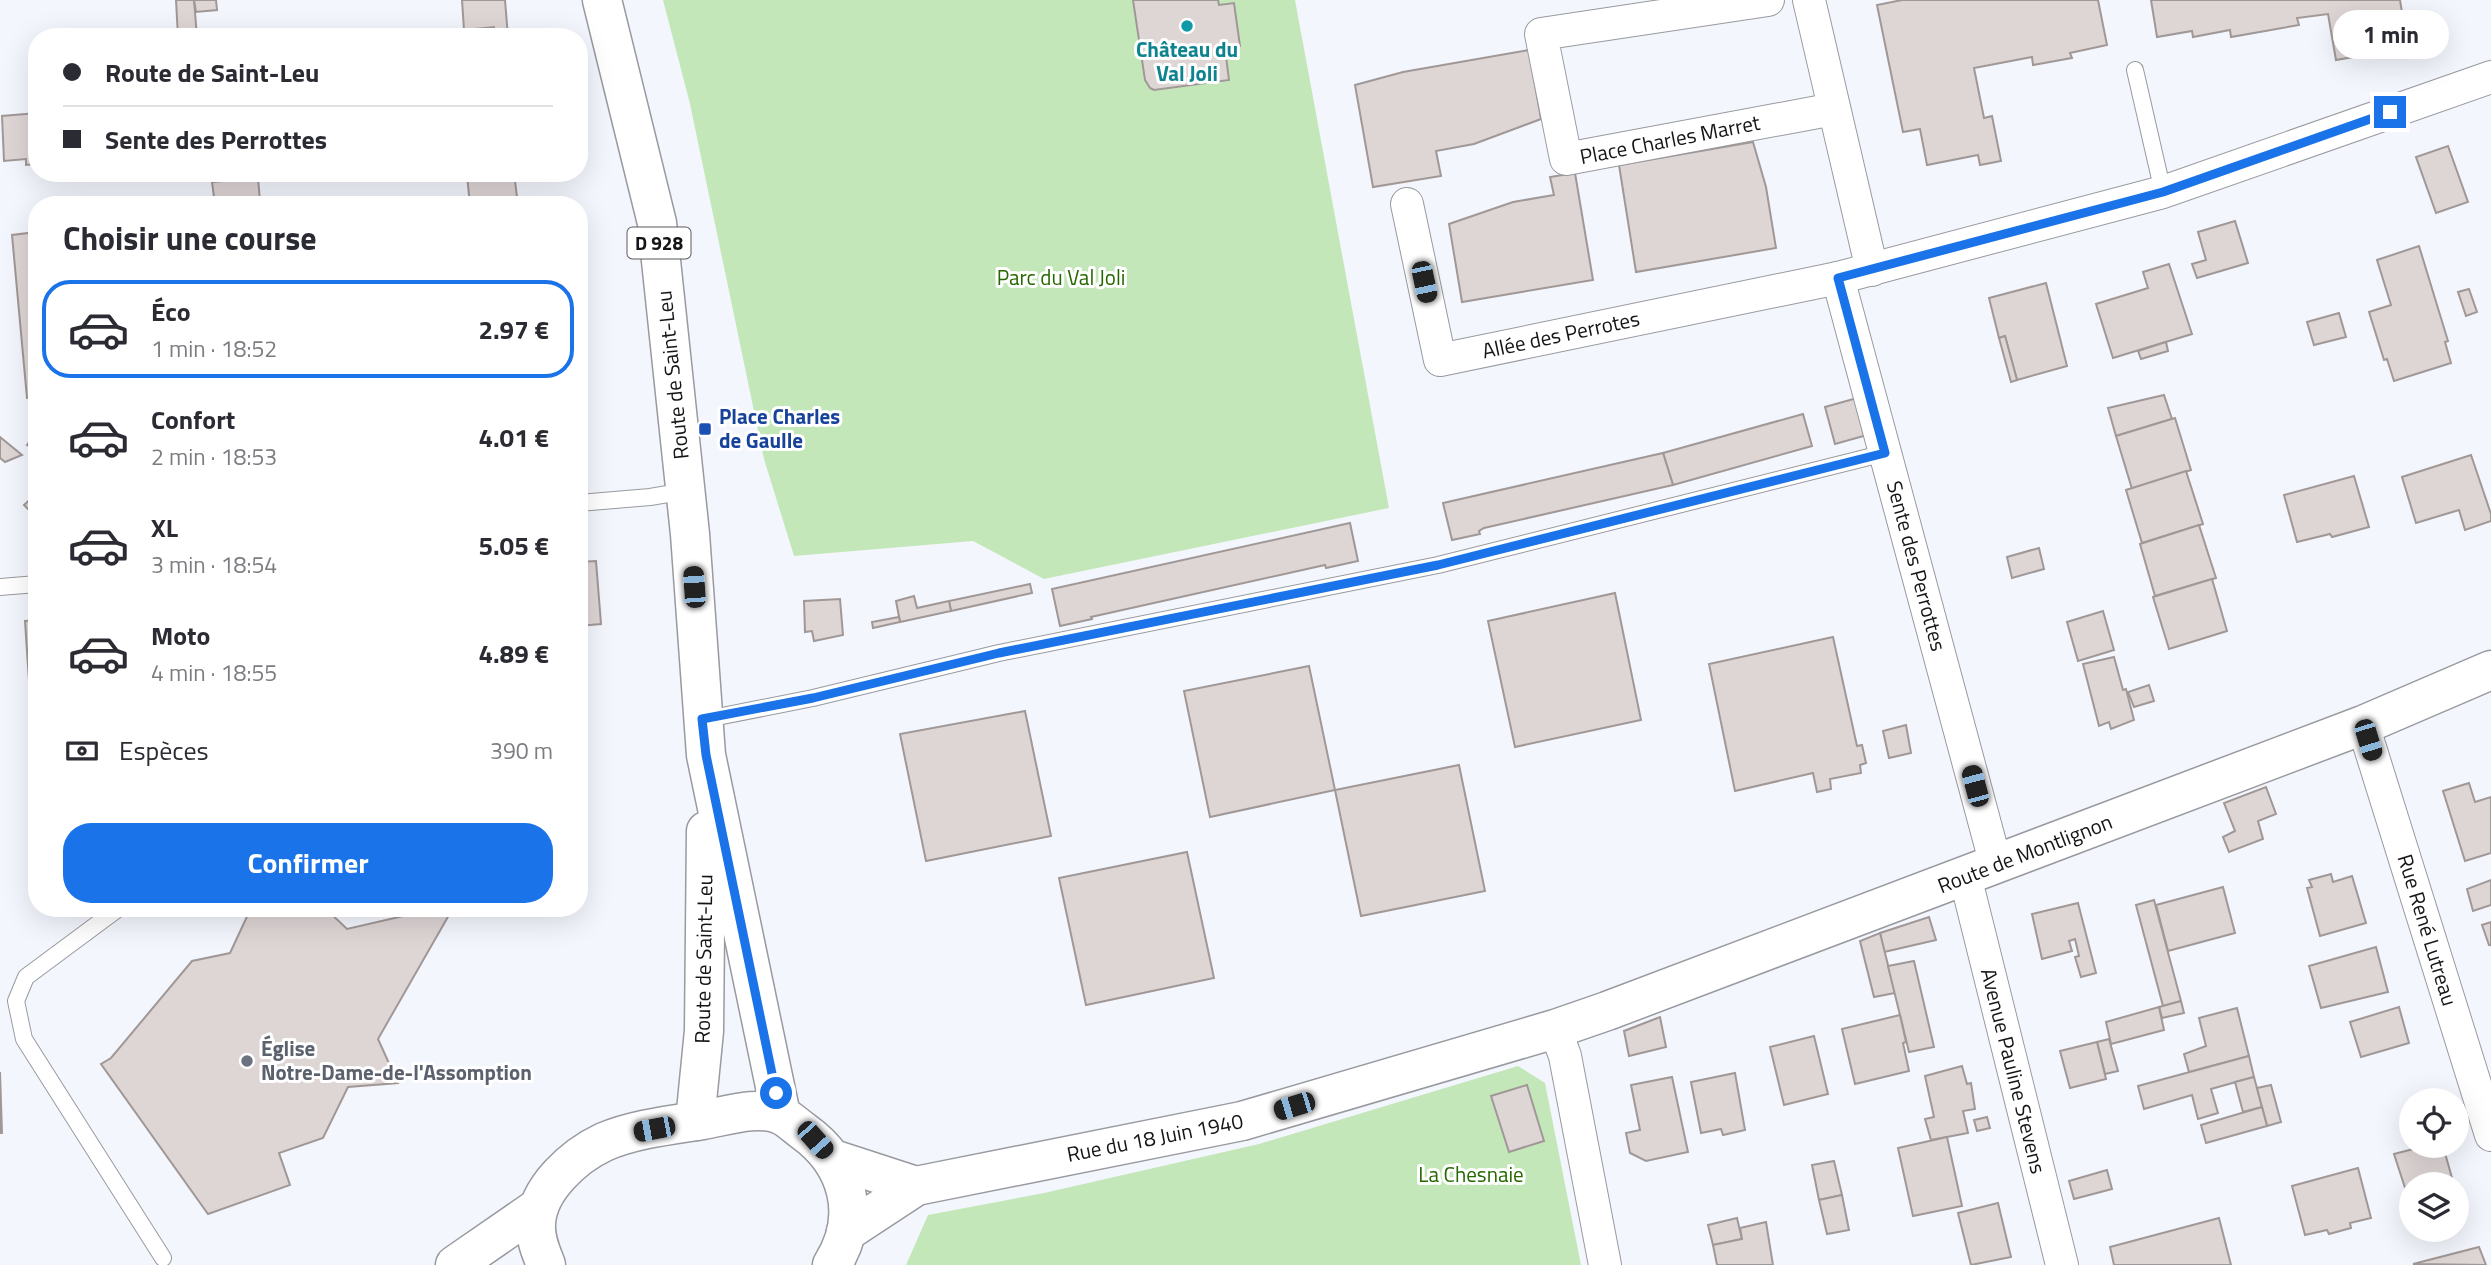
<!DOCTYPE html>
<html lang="fr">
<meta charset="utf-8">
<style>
:root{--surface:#fff;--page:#f7f7f7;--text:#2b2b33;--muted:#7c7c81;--line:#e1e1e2;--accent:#1a73e8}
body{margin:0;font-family:"Titillium Web",sans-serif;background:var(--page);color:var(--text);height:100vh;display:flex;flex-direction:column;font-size:26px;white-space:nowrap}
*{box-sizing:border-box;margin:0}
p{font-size:23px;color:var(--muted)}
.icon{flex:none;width:38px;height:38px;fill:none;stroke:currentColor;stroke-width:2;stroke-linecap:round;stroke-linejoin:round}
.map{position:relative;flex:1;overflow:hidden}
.details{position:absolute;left:28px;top:196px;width:560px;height:721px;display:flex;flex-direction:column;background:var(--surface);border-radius:28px;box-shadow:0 7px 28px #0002}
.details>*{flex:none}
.banner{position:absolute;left:28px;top:28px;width:560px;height:154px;border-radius:28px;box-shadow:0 7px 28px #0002;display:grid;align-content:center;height:154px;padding:0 35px;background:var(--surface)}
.buttons{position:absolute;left:2399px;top:1088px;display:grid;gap:14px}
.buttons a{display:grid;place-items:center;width:70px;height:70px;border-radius:50%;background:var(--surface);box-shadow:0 7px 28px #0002;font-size:35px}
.end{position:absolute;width:32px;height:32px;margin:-16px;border:9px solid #1a73e8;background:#fff;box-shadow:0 0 0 4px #fff}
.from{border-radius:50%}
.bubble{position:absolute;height:49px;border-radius:24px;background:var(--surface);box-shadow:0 7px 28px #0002;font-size:23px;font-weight:700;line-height:49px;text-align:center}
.car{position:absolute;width:21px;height:42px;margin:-21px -10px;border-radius:9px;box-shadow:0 0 5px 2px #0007;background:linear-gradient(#222 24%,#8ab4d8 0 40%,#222 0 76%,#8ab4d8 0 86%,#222 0)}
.banner b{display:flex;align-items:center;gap:24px;height:66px;font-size:26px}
.banner b+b{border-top:2px solid var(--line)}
.banner i{width:18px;height:18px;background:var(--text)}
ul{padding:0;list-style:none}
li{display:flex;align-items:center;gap:21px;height:98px;margin:0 14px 10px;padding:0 21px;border:4px solid transparent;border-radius:28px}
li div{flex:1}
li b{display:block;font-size:26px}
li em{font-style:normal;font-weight:700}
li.active{border-color:var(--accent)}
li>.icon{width:63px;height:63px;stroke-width:1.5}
h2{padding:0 35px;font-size:32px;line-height:84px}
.pay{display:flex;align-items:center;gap:18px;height:77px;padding:0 35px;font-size:26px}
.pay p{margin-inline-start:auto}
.button{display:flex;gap:14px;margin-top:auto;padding:14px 35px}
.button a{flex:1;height:80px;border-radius:28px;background:var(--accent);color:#fff;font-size:28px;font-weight:700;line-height:80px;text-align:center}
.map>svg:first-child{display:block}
.green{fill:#c4e7ba}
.building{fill:#ded5d5;stroke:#a09897;stroke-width:2}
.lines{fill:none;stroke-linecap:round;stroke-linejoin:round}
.lane-casing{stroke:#989aa0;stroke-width:18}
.street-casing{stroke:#989aa0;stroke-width:34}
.secondary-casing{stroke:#989aa0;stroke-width:41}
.primary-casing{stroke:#989aa0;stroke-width:41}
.lane{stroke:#fff;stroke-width:16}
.street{stroke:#fff;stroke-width:32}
.secondary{stroke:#fff;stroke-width:38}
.primary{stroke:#fff;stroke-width:38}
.route{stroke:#1a73e8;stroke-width:9}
.culture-dot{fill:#0f9aa8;stroke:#fff;stroke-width:2.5}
.transit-dot{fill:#1a4fb4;stroke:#fff;stroke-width:2.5}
.worship-dot{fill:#6b7280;stroke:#fff;stroke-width:2.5}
.labels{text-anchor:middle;stroke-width:6;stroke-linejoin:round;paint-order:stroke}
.shield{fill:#fff;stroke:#5a5b5d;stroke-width:2}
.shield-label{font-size:19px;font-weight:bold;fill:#141517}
.culture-label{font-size:21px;font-weight:bold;fill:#0d838f;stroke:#fff}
.street-label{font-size:21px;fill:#141517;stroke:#fff}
.park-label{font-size:21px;fill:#256800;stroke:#fff}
.transit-label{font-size:21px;font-weight:bold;fill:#164399;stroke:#fff;text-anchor:start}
.worship-label{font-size:21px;font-weight:bold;fill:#5b616d;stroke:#fff;text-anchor:start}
</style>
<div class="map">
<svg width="2491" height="1265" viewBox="0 0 2491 1265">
<rect width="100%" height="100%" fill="#f4f6fd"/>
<g class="green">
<path d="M663 0H1295L1389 508 1044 579 973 541 794 556 764 459 690 104Z"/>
<path d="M1518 1066 1545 1083 1581 1265H906L928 1215 1044 1193 1259 1144Z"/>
</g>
<g class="building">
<path d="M176 0H194L197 37H178Z"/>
<path d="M194 0H216L217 10 196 12Z"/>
<path d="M462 0H505L508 37H494V27L464 30Z"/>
<path d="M1133 0H1218L1219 5 1234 3 1240 46 1225 48 1229 80 1154 90 1150 88 1145 80Z"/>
<path d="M1902 0H2098L2107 45 2070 53 2072 58 2033 65 2032 57 1974 68 1984 118 1992 116 2001 161 1980 165 1978 155 1927 165 1920 129 1903 132 1877 5Z"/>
<path d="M2151 0H2400L2407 43 2387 47 2388 51 2336 60 2328 14 2297 18 2299 25 2231 37 2230 30 2193 37 2192 31 2157 37Z"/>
<path d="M1529 50 1541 119 1474 144 1436 151 1441 176 1373 187 1355 85 1403 72Z"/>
<path d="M37 113V164L26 165V159L4 161 2 116Z"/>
<path d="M1753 142 1766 187 1776 248 1636 272 1619 165Z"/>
<path d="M2448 146 2468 202 2436 213 2416 157Z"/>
<path d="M514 173 518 205H470L467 175Z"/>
<path d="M1575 173 1593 280 1462 302 1449 224 1513 202 1554 195 1550 177Z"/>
<path d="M258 178 260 201 215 205 212 182Z"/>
<path d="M2235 221 2248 263 2197 278 2192 264 2206 260 2198 232Z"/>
<path d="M37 232V397L27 398 12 235Z"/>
<path d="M2419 246 2448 341 2445 342 2451 363 2394 381 2387 359 2384 360 2369 312 2391 305 2377 260Z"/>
<path d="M2169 264 2192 334 2113 358 2096 304 2148 288 2143 272Z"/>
<path d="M2046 283 2067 366 2017 380 2005 336 1999 338 1989 298Z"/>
<path d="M2469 289 2477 312 2466 316 2458 292Z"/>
<path d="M2339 313 2346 337 2314 345 2307 322Z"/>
<path d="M2005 336 2017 380 2011 382 1999 338Z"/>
<path d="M2166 342 2168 351 2141 359 2138 351Z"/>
<path d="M2164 395 2172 419 2116 436 2108 408Z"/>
<path d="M1857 398 1867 435 1835 444 1825 407Z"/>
<path d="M1803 414 1812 446 1673 485 1663 453Z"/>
<path d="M2175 418 2191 470 2132 489 2116 436Z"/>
<path d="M36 433 37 434V451L27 445Z"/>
<path d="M0 437 22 455 5 462 0 458Z"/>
<path d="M1663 453 1673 485 1484 528 1479 531 1480 534 1452 540 1443 503Z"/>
<path d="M2471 455 2491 514V521L2465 530 2459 510 2416 523 2402 477Z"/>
<path d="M2186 471 2203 524 2142 543 2126 490Z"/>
<path d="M2354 476 2369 527 2332 537 2330 534 2297 542 2284 495Z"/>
<path d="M37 493V518L24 505Z"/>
<path d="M1350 523 1358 561 1326 568 1325 565 1091 617 1092 619 1060 626 1052 589Z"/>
<path d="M2199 525 2216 578 2155 596 2140 544Z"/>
<path d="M2039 548 2044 569 2012 578 2007 557Z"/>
<path d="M596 561 601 624 579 626V562Z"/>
<path d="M2212 579 2227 631 2169 649 2153 597Z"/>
<path d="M1030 584 1032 593 951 611 949 601Z"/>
<path d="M1615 593 1641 720 1515 747 1488 621Z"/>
<path d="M914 596 917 608 949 601 951 611 900 622 896 601Z"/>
<path d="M840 599 843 635 814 641 812 631 805 632 804 601Z"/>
<path d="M2103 611 2114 650 2078 661 2067 622Z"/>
<path d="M899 617 900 622 873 628 872 622Z"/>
<path d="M37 620V680L29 681 25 621Z"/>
<path d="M1833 637 1857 746 1862 745 1866 763 1860 765 1861 773 1830 779 1831 789 1817 792 1813 773 1735 791 1709 664Z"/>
<path d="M2114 657 2123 690 2126 689 2134 720 2111 729 2109 722 2099 726 2083 664Z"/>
<path d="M1309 666 1335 790 1210 817 1184 691Z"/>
<path d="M2149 685 2154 701 2134 707 2128 692Z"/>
<path d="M1025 711 1051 836 926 861 900 734Z"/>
<path d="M1906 725 1911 753 1889 758 1883 731Z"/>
<path d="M1459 765 1485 891 1361 916 1335 790Z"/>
<path d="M2469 783 2475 802 2491 797V853L2465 861 2443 791Z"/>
<path d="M2266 787 2276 814 2258 821 2263 839 2229 852 2223 837 2235 831 2224 803Z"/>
<path d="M1187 852 1214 978 1086 1005 1059 878Z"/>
<path d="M2331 874 2333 882 2352 876 2366 923 2320 936 2307 888 2312 887 2309 880Z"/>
<path d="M2491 880V905L2473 911 2467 889Z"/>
<path d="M2223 887 2235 933 2168 951 2156 905Z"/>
<path d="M2154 900 2181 1001 2163 1006 2136 905Z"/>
<path d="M2078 903 2096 973 2081 977 2075 957 2079 956 2075 939 2069 941 2072 951 2042 959 2032 914Z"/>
<path d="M251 908H325L347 929 438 908H453L378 1039 398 1083 348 1087 323 1138 279 1153 290 1185 208 1214 101 1064 111 1058 192 961 230 953Z"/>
<path d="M1929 917 1936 940 1884 952 1880 933Z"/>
<path d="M2491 922V945H2489L2482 925Z"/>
<path d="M1880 933 1895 993 1874 997 1860 941Z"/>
<path d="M2376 947 2388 992 2321 1008 2309 966Z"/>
<path d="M1914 961 1934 1047 1909 1052 1888 966Z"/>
<path d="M2181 1001 2184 1013 2162 1018 2159 1007Z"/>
<path d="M2159 1007 2164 1030 2111 1044 2106 1022Z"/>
<path d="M2399 1007 2409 1043 2361 1057 2350 1022Z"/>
<path d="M2237 1008 2249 1056 2189 1072 2184 1054 2206 1046 2199 1018Z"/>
<path d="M1900 1015 1906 1042 1903 1043 1909 1071 1855 1084 1842 1029Z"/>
<path d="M1660 1017 1666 1047 1629 1056 1624 1031Z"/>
<path d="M1814 1036 1828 1094 1784 1105 1770 1047Z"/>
<path d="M2109 1039 2118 1071 2105 1074 2097 1042Z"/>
<path d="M2097 1042 2106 1079 2070 1088 2060 1051Z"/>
<path d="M2249 1056 2254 1077 2211 1089 2218 1113 2198 1119 2192 1095 2144 1109 2138 1086Z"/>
<path d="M1962 1066 1967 1084 1971 1083 1975 1109 1963 1111 1968 1133 1931 1140 1925 1119 1934 1117 1925 1076Z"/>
<path d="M0 1072 2 1133H0Z"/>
<path d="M1735 1073 1745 1130 1723 1135 1721 1129 1701 1133 1691 1082Z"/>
<path d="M1672 1077 1688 1152 1646 1161 1630 1153 1626 1133 1640 1130 1631 1085Z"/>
<path d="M2254 1077 2262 1107 2243 1112 2235 1082Z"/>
<path d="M1527 1085 1544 1141 1509 1152 1491 1096Z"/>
<path d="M2271 1085 2281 1122 2267 1126 2257 1088Z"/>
<path d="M2262 1107 2267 1126 2206 1143 2201 1125Z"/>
<path d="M1987 1117 1990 1128 1977 1131 1974 1120Z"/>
<path d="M1947 1137 1962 1206 1913 1216 1898 1148Z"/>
<path d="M2425 1146H2443L2454 1185H2412V1198L2410 1193 2407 1194 2394 1154Z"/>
<path d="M1834 1161 1842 1195 1819 1200 1812 1165Z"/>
<path d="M2358 1168 2371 1218 2350 1223 2351 1228 2329 1234 2327 1230 2305 1235 2292 1186Z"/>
<path d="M2107 1170 2112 1189 2074 1199 2069 1181Z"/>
<path d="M1842 1195 1849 1230 1827 1234 1819 1200Z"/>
<path d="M1998 1203 2011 1257 1971 1265 1958 1213Z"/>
<path d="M1737 1218 1742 1239 1713 1245 1708 1225Z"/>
<path d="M2219 1218 2231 1265H2114L2110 1247Z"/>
<path d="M1766 1222 1773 1265H1717L1713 1245 1742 1239 1740 1228Z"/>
<path d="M2479 1247 2486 1265 2413 1264Z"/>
</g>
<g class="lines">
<defs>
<g id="lane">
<path d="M2135 70 2163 192"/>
<path d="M579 503 650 497 686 491"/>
<path d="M0 587 37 584"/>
<path d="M702 720 813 698 999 653 1438 565 1885 453"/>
<path d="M119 908 26 977 16 1001 24 1039 163 1258"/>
</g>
<g id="street">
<path d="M1768 0 1541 34 1566 159 1834 109"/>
<path d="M1809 0 1872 270"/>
<path d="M1407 204 1440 360 1838 278"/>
<path d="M2363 725 2491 1135"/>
<path d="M1996 865 1838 278 2163 192 2491 77"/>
<path d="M1965 876 2062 1265"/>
<path d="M1555 1029 1565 1056 1605 1265"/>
</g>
<g id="secondary">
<path d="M833 1159 916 1186 1242 1121 1555 1029 1607 1011 2363 725 2491 670"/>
<path d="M846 1232 916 1186"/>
<path d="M455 1265 539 1207"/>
</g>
<g id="primary">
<path d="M602 0 657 223 690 534 706 755 781 1115"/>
<path d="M695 1121 704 1031 706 831"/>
<path d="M546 1265C541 1252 535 1239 536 1224 537 1189 574 1156 604 1142 634 1129 671 1125 703 1120 726 1116 758 1105 781 1115 789 1119 796 1126 803 1131 848 1163 863 1216 832 1265"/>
</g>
</defs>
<use href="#lane" class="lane-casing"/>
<use href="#street" class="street-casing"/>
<use href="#secondary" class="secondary-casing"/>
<use href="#primary" class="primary-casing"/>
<use href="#lane" class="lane"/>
<use href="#street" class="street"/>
<use href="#secondary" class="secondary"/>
<use href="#primary" class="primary"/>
</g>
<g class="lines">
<path class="route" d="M776 1093 706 755 702 719 813 698 999 653 1438 565 1885 453 1838 278 2163 192 2390 112"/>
</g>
<circle class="culture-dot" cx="1187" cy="26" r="7"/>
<rect class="transit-dot" x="698" y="422" width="14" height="14" rx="3.5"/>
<circle class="worship-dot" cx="247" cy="1061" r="7"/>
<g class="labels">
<rect class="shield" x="627.5" y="227.5" width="63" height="31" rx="5"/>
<g class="shield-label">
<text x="659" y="250">D 928</text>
</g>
<g class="culture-label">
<text x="1187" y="57">Château du<tspan x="1187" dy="24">Val Joli</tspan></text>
</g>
<g class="street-label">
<text transform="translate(1670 140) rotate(-11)" y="7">Place Charles Marret</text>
<text transform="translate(1561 335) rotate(-12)" y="7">Allée des Perrotes</text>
<text transform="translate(673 375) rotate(-96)" y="7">Route de Saint-Leu</text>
<text transform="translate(1916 566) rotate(75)" y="7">Sente des Perrottes</text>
<text transform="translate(2025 854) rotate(-21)" y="7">Route de Montlignon</text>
<text transform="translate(2427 930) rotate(73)" y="7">Rue René Lutreau</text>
<text transform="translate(704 959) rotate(-89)" y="7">Route de Saint-Leu</text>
<text transform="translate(2013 1071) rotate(76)" y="7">Avenue Pauline Stevens</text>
<text transform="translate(1155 1138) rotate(-11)" y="7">Rue du 18 Juin 1940</text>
</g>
<g class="park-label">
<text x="1061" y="285">Parc du Val Joli</text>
<text x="1471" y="1182">La Chesnaie</text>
</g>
<g class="transit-label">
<text x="719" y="424">Place Charles<tspan x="719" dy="24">de Gaulle</tspan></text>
</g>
<g class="worship-label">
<text x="261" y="1056">Église<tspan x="261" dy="24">Notre-Dame-de-l'Assomption</tspan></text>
</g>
</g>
</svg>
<div class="buttons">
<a><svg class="icon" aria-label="locate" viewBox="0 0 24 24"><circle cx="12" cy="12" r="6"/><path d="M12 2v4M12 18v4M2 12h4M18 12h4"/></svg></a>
<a><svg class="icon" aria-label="layers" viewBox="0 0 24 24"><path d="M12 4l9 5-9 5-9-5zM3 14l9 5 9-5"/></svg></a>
</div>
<i class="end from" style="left:776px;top:1093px"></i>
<i class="end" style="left:2390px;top:112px"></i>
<div class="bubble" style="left:2333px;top:10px;width:116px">1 min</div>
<i class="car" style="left:1424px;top:282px;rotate:168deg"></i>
<i class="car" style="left:694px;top:587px;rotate:356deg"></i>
<i class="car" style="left:2368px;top:740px;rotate:163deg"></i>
<i class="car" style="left:1975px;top:786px;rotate:345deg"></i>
<i class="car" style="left:1294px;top:1106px;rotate:253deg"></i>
<i class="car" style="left:654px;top:1129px;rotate:259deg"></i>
<i class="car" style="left:815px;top:1140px;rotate:138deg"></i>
<div class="banner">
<b><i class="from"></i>Route de Saint-Leu</b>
<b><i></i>Sente des Perrottes</b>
</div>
<section class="details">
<h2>Choisir une course</h2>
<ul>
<li class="active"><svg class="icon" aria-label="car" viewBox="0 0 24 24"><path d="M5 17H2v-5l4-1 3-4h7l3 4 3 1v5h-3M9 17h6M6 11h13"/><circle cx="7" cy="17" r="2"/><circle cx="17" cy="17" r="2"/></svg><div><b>Éco</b><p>1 min · 18:52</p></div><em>2.97 €</em></li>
<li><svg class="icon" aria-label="car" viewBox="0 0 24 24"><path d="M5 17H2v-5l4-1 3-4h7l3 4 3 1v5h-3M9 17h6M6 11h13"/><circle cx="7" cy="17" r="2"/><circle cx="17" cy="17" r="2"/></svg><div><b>Confort</b><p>2 min · 18:53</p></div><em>4.01 €</em></li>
<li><svg class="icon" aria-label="car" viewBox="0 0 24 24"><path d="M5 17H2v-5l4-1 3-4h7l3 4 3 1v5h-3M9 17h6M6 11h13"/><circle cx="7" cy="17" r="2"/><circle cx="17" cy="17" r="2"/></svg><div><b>XL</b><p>3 min · 18:54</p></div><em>5.05 €</em></li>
<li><svg class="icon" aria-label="car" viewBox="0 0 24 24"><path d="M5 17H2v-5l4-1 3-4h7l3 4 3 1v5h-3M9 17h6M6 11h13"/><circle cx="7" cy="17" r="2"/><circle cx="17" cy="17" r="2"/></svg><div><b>Moto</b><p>4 min · 18:55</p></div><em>4.89 €</em></li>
</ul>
<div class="pay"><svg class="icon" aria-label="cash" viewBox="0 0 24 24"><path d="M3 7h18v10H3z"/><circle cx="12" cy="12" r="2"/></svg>Espèces<p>390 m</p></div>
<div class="button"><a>Confirmer</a></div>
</section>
</div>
